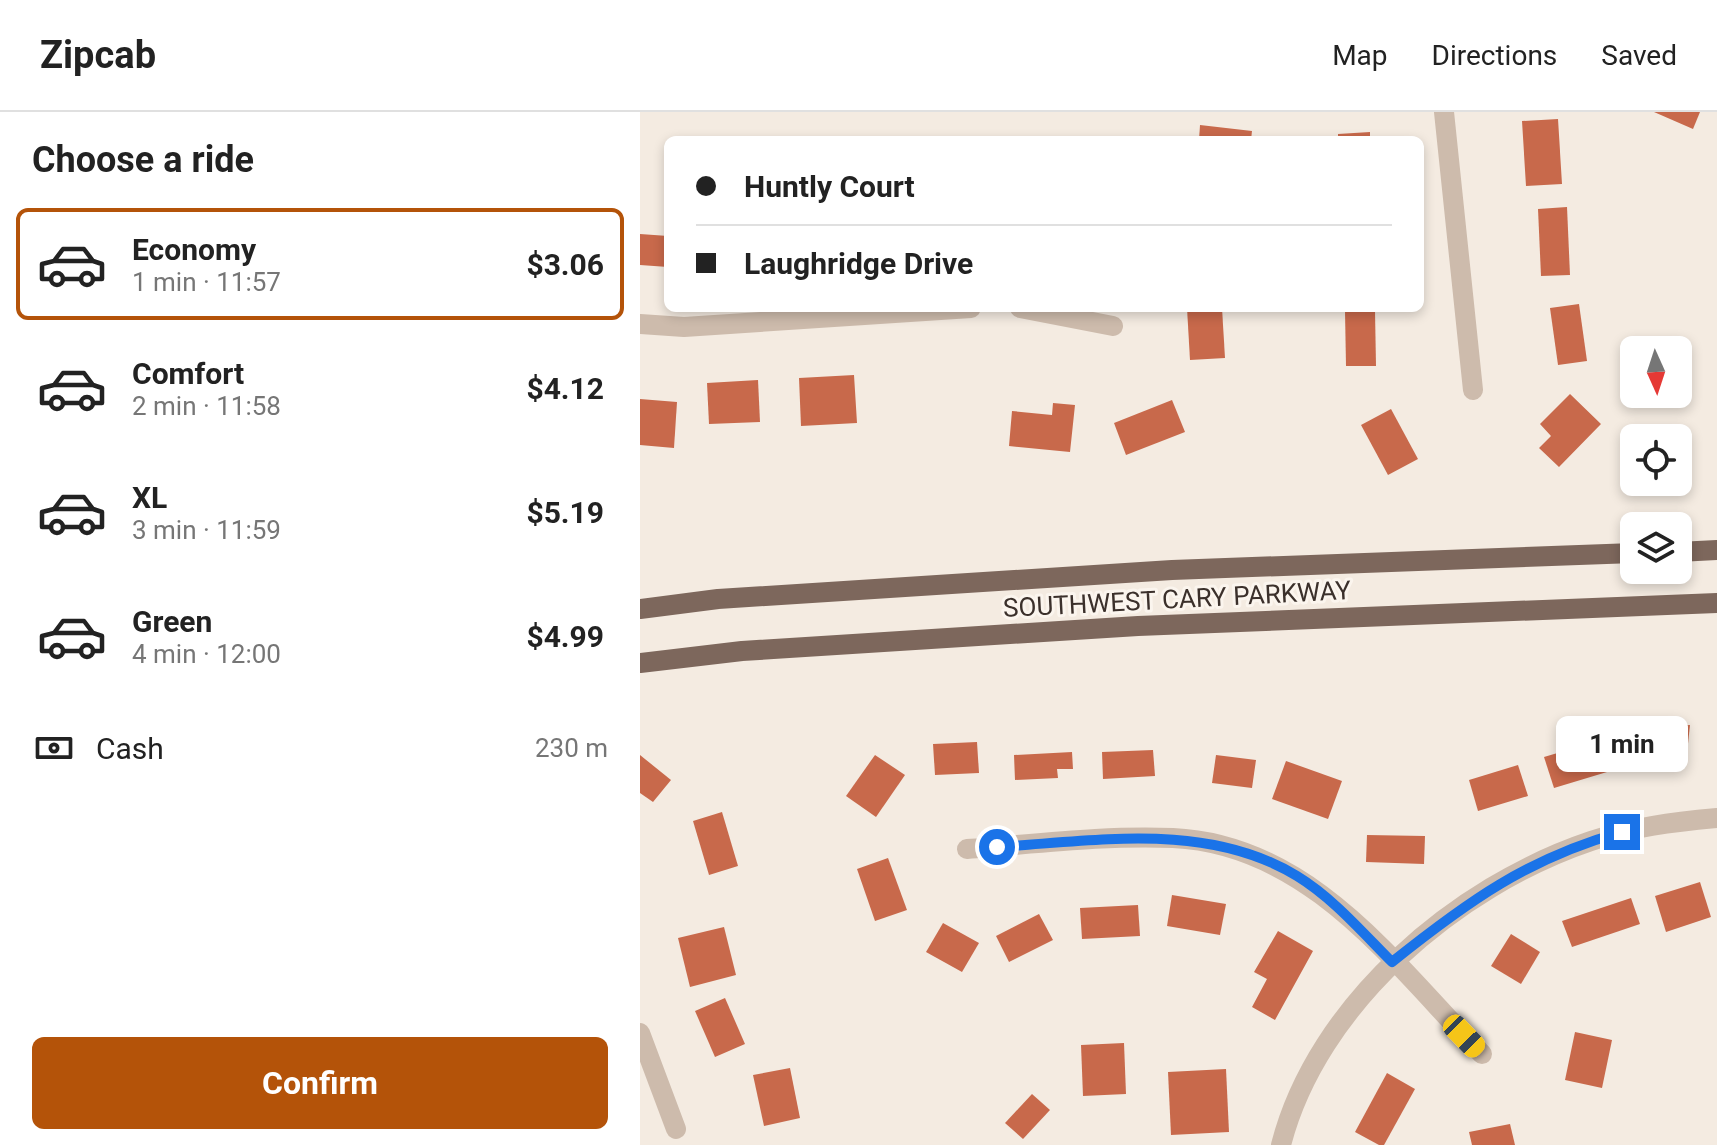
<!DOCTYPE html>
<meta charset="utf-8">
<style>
:root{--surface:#fff;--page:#f2f2f2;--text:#222;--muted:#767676;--line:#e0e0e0;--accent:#b45309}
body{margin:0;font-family:Roboto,sans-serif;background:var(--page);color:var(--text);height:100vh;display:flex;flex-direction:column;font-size:30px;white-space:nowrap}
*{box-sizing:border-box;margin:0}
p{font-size:26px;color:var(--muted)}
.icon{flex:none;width:44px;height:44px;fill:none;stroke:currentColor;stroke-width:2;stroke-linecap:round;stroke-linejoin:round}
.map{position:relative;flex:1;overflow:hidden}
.sheet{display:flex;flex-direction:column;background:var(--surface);width:640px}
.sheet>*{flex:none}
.banner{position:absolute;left:24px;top:24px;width:760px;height:176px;border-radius:12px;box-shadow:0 4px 12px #0003;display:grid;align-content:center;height:176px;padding:0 32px;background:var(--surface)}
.needle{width:52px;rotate:177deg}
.tools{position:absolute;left:980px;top:224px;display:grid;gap:16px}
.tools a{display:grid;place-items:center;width:72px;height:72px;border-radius:12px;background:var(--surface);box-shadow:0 4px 12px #0003;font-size:40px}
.end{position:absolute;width:36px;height:36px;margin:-18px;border:10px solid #1a73e8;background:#fff;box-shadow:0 0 0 4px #fff}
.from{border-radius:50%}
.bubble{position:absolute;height:56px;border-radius:12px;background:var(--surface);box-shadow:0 4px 12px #0003;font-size:26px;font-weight:700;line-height:56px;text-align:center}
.car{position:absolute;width:24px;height:48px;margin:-24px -12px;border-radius:10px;box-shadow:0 0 6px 2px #0007;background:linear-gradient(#f5c518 24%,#345 0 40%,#f5c518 0 76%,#345 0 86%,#f5c518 0)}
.banner b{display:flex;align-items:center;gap:28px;height:76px;font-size:30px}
.banner b+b{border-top:2px solid var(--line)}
.banner i{width:20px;height:20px;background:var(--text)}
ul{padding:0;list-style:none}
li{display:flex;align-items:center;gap:24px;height:112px;margin:0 16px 12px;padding:0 16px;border:4px solid transparent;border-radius:12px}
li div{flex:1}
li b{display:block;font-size:30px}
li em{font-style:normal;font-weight:700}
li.selected{border-color:var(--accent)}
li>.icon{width:72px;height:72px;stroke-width:1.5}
h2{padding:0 32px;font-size:36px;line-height:96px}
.pay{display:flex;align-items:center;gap:20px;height:88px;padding:0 32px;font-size:30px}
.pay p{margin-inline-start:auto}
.action{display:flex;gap:16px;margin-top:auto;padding:16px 32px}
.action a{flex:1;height:92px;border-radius:12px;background:var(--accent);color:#fff;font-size:32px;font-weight:700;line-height:92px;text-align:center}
header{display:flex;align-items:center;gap:48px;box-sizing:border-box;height:112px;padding:0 40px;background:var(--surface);border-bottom:2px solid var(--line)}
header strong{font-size:38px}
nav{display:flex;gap:44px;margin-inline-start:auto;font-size:28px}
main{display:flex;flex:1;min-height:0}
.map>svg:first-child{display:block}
.building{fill:#c8694b}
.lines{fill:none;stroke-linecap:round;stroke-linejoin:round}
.minor{stroke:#cdbbac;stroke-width:20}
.major{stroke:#7d675c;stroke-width:20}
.route{stroke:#1a73e8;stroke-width:10}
.labels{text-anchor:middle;stroke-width:6;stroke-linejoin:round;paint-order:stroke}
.street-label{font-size:26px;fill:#3b302b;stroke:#fbf5ee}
</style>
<header>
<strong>Zipcab</strong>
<nav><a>Map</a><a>Directions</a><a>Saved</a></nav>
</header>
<main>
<section class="sheet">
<h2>Choose a ride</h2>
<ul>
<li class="selected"><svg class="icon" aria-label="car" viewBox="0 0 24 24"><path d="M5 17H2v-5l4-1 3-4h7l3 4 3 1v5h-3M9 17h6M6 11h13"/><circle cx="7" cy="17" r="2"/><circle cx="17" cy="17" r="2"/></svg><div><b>Economy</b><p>1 min · 11:57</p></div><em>$3.06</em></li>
<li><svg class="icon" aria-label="car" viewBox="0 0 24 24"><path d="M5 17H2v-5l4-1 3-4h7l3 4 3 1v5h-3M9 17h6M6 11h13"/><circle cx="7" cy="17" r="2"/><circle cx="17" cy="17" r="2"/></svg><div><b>Comfort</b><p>2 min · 11:58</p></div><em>$4.12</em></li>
<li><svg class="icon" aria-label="car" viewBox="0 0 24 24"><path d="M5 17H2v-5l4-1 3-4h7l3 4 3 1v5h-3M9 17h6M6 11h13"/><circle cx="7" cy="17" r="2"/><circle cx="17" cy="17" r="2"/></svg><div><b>XL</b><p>3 min · 11:59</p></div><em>$5.19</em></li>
<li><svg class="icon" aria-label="car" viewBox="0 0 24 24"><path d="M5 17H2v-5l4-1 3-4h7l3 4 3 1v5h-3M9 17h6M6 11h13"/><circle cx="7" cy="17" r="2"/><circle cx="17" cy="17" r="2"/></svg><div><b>Green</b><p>4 min · 12:00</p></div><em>$4.99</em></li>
</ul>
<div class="pay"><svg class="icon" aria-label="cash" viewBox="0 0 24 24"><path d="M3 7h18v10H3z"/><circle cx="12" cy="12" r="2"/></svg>Cash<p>230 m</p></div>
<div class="action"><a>Confirm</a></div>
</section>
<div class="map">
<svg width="1077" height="1033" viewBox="0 0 1077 1033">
<rect width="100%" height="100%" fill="#f4ebe1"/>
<g class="building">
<path d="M1014 0H1060L1053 17Z"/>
<path d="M918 7 922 72 886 74 882 9Z"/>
<path d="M560 13 612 19 611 28H559Z"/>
<path d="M730 20V28H698V22Z"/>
<path d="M927 95 930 163 901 164 898 97Z"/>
<path d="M0 122 28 124V155L0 153Z"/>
<path d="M939 192 947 249 918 253 910 196Z"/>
<path d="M547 196H582L585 246 550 248Z"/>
<path d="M705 199H735L736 254H706Z"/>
<path d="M214 263 217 311 161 314 159 266Z"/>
<path d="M118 268 120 310 69 312 67 271Z"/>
<path d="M930 282 961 312 919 355 899 336 911 324 900 312Z"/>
<path d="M0 287 37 290 34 336 0 333Z"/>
<path d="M532 288 545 320 486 343 474 311Z"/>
<path d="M413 291 435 293 430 340 369 334 372 299 412 303Z"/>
<path d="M751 297 778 347 748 363 721 313Z"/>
<path d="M1050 613 1047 641 1011 642 1009 615Z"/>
<path d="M958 629 967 660 914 676 904 645Z"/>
<path d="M337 630 339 661 295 663 293 632Z"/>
<path d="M513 638 515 664 463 667 462 640Z"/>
<path d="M432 640 433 657H417L418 666 375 668 374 643Z"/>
<path d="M0 643 31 668 13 690 0 681Z"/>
<path d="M235 643 265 663 236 705 206 684Z"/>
<path d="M576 643 616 648 612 676 572 671Z"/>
<path d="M646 649 702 669 688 707 632 687Z"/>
<path d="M878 653 888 684 838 699 829 668Z"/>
<path d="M82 700 98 754 69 763 53 709Z"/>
<path d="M727 723 785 724 784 752 726 750Z"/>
<path d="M248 746 267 798 235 809 217 757Z"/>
<path d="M1060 770 1071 805 1026 820 1015 784Z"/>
<path d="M532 783 586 792 580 823 527 814Z"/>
<path d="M991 786 1000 812 932 835 922 809Z"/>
<path d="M498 793 500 824 442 827 440 796Z"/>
<path d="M399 802 413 828 369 850 356 824Z"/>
<path d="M303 811 339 831 322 860 286 840Z"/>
<path d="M84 815 96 863 50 875 38 826Z"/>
<path d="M638 819 673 839 635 908 612 895 627 867 614 860Z"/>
<path d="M871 822 900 840 881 872 851 854Z"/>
<path d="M85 886 105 932 75 945 55 899Z"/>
<path d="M935 920 972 928 962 976 925 968Z"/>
<path d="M484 931 486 982 443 984 441 933Z"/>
<path d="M150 956 160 1006 124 1014 113 963Z"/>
<path d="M586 957 589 1020 531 1023 528 960Z"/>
<path d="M747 961 775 977 744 1033H739L715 1020Z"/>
<path d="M392 982 410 998 383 1027 365 1011Z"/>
<path d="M870 1012 875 1033H832L829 1020Z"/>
</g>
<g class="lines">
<g class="minor">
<path d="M804 0 833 278"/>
<path d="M380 196 473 214"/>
<path d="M0 212 44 215 331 196"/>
<path d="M327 737C395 732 465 723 533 726 670 732 755 853 842 942"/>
<path d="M0 921 36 1017"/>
<path d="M641 1033C677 892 817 774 951 729 992 715 1034 710 1077 706"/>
</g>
<g class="major">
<path d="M1038 440 1077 438"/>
<path d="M0 497 78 487 532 458 994 441"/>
<path d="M0 551 102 539 498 514 1077 491"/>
</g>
</g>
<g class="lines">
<path class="route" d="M357 735C456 729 567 709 657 764 693 786 722 820 752 850 827 790 888 746 982 720"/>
</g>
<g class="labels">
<g class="street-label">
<text transform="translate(537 487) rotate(-3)" y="9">SOUTHWEST CARY PARKWAY</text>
</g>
</g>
</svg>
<div class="tools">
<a><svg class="needle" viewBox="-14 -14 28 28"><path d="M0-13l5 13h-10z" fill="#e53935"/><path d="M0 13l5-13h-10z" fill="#767676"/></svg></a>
<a><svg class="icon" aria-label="locate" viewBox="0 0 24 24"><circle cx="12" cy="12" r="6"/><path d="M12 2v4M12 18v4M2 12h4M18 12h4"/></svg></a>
<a><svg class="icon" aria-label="layers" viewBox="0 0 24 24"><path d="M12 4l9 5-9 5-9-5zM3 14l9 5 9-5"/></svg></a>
</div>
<i class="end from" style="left:357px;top:735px"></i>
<i class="end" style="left:982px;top:720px"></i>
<div class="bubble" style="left:916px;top:604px;width:132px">1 min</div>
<i class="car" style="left:824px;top:924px;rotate:136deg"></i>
<div class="banner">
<b><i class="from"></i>Huntly Court</b>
<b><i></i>Laughridge Drive</b>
</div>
</div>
</main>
